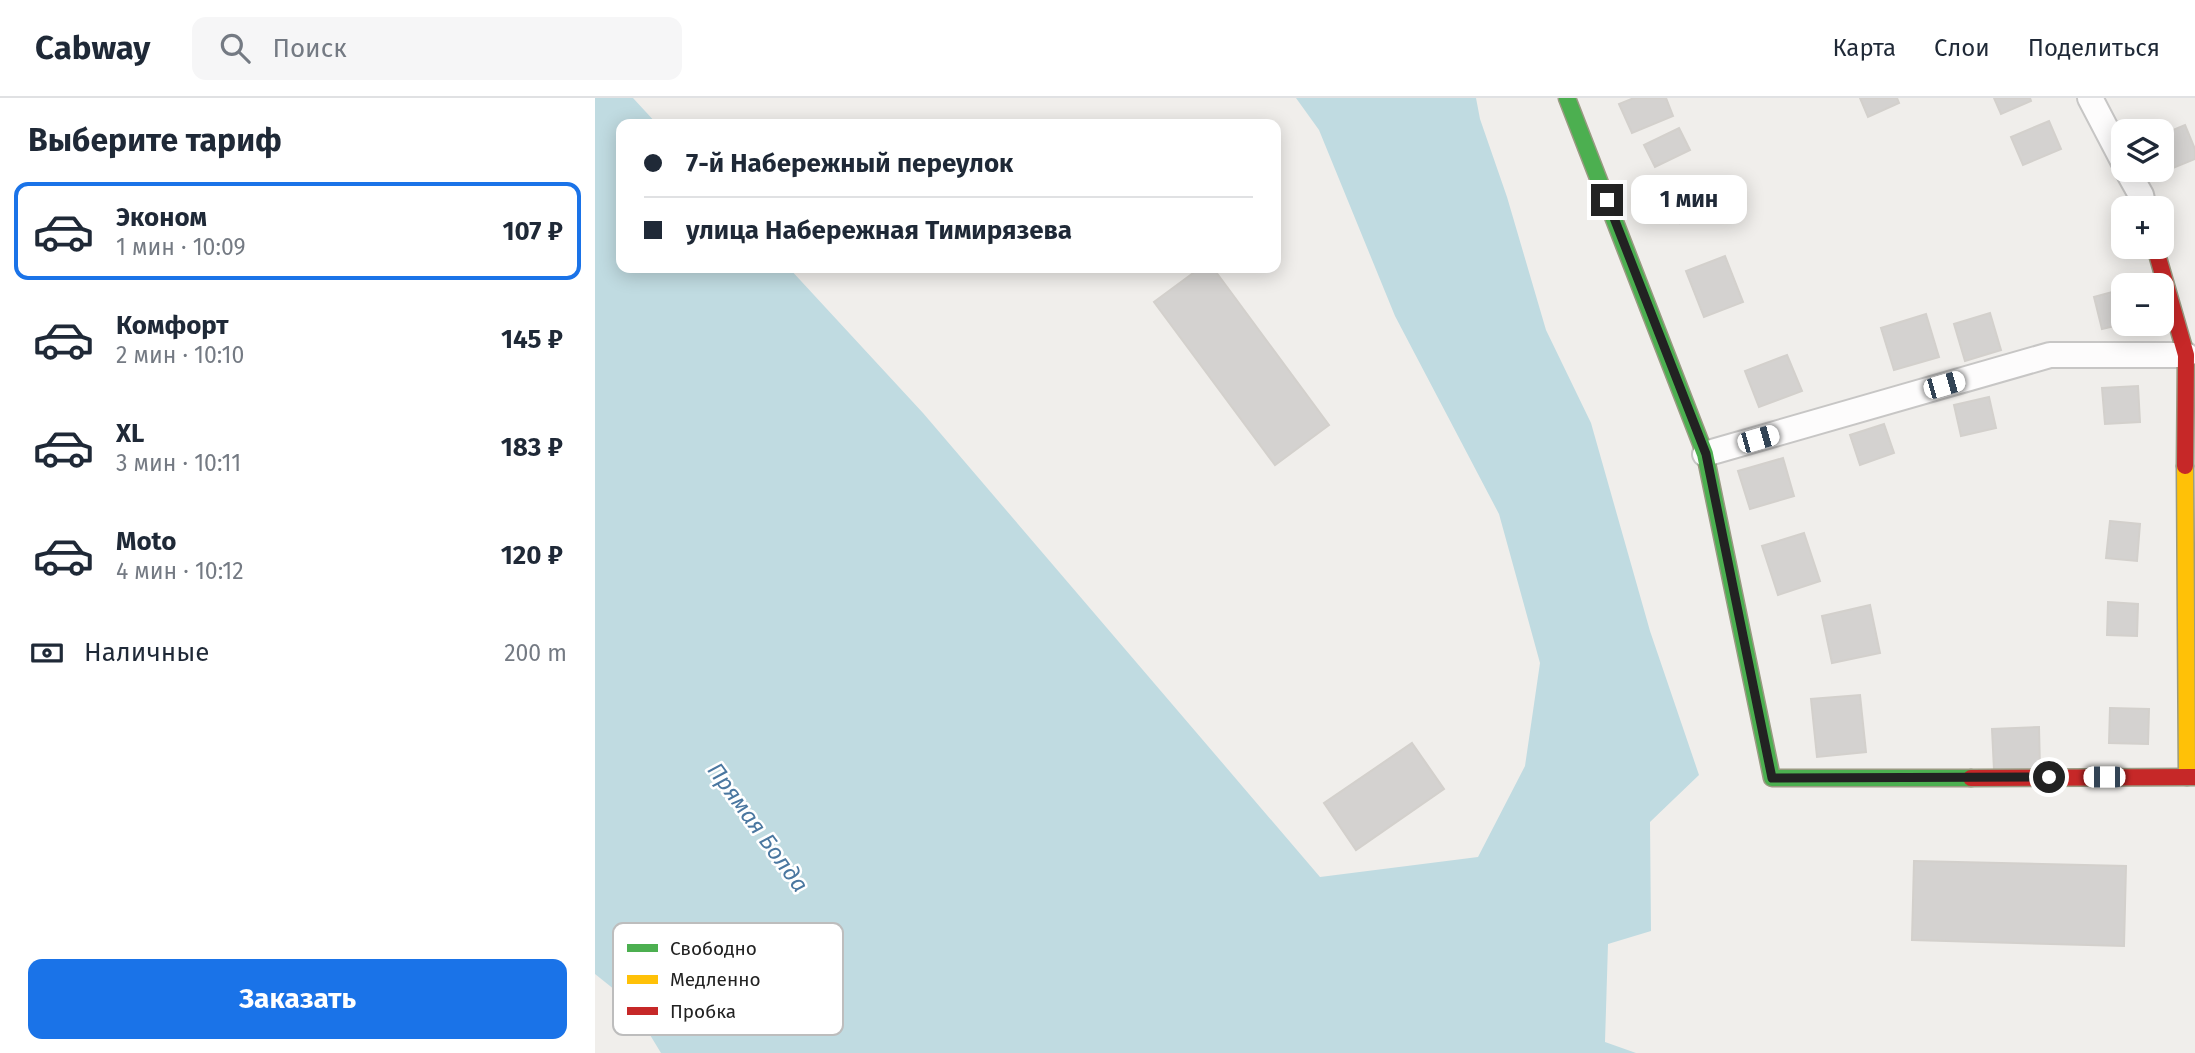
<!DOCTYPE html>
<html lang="ru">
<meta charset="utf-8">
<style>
:root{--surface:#fff;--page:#f6f6f7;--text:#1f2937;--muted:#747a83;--line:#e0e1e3;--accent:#1a73e8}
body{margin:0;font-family:"Fira Sans",sans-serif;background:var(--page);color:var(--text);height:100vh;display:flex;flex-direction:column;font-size:26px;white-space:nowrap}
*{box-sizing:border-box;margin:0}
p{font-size:23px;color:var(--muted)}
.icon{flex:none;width:38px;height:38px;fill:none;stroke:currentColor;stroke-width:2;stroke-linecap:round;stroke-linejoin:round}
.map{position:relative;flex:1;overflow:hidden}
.sheet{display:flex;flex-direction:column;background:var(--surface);width:595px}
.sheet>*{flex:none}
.top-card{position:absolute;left:21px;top:21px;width:665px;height:154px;border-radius:14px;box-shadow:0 4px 18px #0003;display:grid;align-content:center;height:154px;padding:0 28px;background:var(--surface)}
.fabs{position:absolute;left:1516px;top:21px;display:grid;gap:14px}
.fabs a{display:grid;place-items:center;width:63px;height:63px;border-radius:14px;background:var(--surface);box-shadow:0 4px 18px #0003;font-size:35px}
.end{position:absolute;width:32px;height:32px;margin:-16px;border:9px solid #222;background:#fff;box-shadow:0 0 0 4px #fff}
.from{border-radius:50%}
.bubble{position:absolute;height:49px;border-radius:14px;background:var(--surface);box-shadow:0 4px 18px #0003;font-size:23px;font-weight:700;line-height:49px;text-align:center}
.car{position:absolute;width:21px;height:42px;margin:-21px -10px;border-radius:9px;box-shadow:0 0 5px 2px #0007;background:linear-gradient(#fff 24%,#345 0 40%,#fff 0 76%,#345 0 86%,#fff 0)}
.top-card b{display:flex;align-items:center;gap:24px;height:66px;font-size:26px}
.top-card b+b{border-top:2px solid var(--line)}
.top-card i{width:18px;height:18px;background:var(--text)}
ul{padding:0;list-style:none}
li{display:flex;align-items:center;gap:21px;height:98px;margin:0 14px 10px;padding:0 14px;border:4px solid transparent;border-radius:14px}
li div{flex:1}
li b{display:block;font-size:26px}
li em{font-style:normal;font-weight:700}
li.active{border-color:var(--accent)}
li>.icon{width:63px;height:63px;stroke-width:1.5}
h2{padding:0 28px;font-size:32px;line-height:84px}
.pay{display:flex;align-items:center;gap:18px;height:77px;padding:0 28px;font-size:26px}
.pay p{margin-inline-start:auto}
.primary-button{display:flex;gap:14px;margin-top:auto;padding:14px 28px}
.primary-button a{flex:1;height:80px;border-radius:14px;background:var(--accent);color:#fff;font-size:28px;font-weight:700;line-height:80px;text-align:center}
header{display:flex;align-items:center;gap:42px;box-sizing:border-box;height:98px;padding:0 35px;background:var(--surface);border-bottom:2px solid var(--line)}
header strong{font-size:33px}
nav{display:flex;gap:38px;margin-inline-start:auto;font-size:24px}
.search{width:490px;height:63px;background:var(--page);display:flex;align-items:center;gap:18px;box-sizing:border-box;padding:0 24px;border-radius:14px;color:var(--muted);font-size:26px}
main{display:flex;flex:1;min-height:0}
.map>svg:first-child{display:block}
.water{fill:#c0dbe1}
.building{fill:#d4d2d0;stroke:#d3d0cc;stroke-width:2}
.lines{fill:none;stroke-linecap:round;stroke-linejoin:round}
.street-casing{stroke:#c7c6c5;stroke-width:28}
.fast-casing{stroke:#999a82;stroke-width:19}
.slow-casing{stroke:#999a82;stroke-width:19}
.jam-casing{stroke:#999a82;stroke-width:19}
.street{stroke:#fdfcfc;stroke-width:24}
.fast{stroke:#4caf50;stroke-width:16}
.slow{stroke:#ffc107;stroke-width:16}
.jam{stroke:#c62828;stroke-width:16}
.route{stroke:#222;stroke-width:9}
.labels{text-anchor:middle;stroke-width:5;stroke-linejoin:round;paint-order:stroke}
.water-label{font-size:23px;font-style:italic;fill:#4a77a0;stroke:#fff}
.key{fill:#fff;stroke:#bdbdbd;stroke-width:2}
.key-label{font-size:19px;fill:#222}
</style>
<header>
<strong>Cabway</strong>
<div class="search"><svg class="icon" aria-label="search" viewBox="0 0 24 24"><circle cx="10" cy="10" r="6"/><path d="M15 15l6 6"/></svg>Поиск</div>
<nav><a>Карта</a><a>Слои</a><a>Поделиться</a></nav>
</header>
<main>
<section class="sheet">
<h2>Выберите тариф</h2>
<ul>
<li class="active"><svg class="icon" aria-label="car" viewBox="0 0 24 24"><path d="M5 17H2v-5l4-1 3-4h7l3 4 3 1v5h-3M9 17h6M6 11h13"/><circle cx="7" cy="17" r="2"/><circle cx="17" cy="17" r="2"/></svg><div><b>Эконом</b><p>1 мин · 10:09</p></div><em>107 ₽</em></li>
<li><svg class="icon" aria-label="car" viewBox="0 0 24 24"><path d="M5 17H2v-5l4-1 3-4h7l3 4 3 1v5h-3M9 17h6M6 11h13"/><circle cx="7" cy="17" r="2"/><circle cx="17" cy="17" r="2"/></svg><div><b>Комфорт</b><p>2 мин · 10:10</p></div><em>145 ₽</em></li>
<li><svg class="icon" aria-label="car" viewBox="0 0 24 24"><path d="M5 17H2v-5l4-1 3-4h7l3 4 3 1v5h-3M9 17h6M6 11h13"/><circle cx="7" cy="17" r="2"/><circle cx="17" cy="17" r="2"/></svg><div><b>XL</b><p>3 мин · 10:11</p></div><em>183 ₽</em></li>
<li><svg class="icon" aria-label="car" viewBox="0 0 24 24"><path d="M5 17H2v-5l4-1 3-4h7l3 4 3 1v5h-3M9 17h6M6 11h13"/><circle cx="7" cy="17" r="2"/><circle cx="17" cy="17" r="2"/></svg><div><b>Moto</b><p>4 мин · 10:12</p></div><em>120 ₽</em></li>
</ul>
<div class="pay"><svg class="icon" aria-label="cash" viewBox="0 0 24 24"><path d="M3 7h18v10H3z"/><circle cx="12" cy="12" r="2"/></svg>Наличные<p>200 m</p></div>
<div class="primary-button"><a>Заказать</a></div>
</section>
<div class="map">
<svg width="1600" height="955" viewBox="0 0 1600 955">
<rect width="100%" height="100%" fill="#f0eeeb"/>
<path class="water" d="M0 0H38L62 26H26V170H194L328 315 725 779 883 759 930 668 945 565 904 416 800 218 724 32 701 0H881L885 21 912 99 951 232 996 325 1055 533 1104 677 1055 724 1056 833 1013 846 1010 944 1041 955H66L35 904 0 876Z"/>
<g class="building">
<path d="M1039 0H1071L1078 18 1037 35 1024 6Z"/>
<path d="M1265 0H1302L1304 5 1273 19Z"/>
<path d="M1399 0H1435L1436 3 1406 16Z"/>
<path d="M1454 23 1466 51 1428 67 1416 39Z"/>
<path d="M1590 27 1600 51V61L1561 77 1559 72H1566V37Z"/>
<path d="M1084 30 1095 52 1060 69 1049 47Z"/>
<path d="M1114 82 1125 111 1085 125 1075 97Z"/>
<path d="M1130 158 1148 204 1109 219 1091 173Z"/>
<path d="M605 170H618L734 327 680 367 559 204Z"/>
<path d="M1528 191V226L1507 231 1499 199Z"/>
<path d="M1395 215 1406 252 1370 263 1359 226Z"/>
<path d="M1331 216 1344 259 1299 272 1286 230Z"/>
<path d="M1192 257 1207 293 1164 309 1150 273Z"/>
<path d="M1543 288 1545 324 1510 326 1507 290Z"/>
<path d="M1394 299 1401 330 1366 338 1359 307Z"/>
<path d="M1289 326 1299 355 1265 367 1255 337Z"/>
<path d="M1188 360 1199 398 1155 411 1143 373Z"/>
<path d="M1515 423 1545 426 1542 463 1511 460Z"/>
<path d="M1209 435 1225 483 1183 497 1167 448Z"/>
<path d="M1513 504 1543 506 1542 538 1512 537Z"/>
<path d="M1275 507 1285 555 1237 565 1227 518Z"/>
<path d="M1265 597 1271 654 1222 659 1216 601Z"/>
<path d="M1515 610 1554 611 1553 646 1514 645Z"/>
<path d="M1444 629 1445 671 1399 672 1397 631Z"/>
<path d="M817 645 849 691 761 752 729 705Z"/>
<path d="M1319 763 1531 768 1529 848 1317 842Z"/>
</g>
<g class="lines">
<defs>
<g id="street">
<path d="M1495 0 1528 63"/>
<path d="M1532 72 1546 97 1549 110"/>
<path d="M1110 356 1455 257H1591"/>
</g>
<path id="fast" d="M972 0 1110 356 1177 680H1376"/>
<path id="slow" d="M1590 368 1592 679"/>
<g id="jam">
<path d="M1560 149 1591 257 1590 368"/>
<path d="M1376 680 1600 679"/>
</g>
</defs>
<use href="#street" class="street-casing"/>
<use href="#fast" class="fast-casing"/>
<use href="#slow" class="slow-casing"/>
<use href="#jam" class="jam-casing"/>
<use href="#street" class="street"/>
<use href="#fast" class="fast"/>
<use href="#slow" class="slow"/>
<use href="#jam" class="jam"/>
</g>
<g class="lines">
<path class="route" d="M1012 102 1111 356 1177 680 1454 679"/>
</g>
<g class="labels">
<g class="water-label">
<text transform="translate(163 729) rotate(54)" y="8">Прямая Болда</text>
</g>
</g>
<rect x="18" y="825" width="230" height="112" rx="10" class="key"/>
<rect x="32" y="846" width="31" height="8" fill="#4caf50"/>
<rect x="32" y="877" width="31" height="9" fill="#ffc107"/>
<rect x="32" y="909" width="31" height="8" fill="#c62828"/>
<g class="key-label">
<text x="75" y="857">Свободно</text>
<text x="75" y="888">Медленно</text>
<text x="75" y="920">Пробка</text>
</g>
</svg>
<div class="fabs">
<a><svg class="icon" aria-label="layers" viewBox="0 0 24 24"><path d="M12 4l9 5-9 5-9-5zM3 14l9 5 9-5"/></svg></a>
<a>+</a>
<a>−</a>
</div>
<i class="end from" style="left:1454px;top:679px"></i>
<i class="end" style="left:1012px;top:102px"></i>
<div class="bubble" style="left:1036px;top:77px;width:116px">1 мин</div>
<i class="car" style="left:1349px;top:287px;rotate:74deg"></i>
<i class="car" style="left:1163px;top:341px;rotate:74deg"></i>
<i class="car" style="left:1509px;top:679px;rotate:270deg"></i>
<div class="top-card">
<b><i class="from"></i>7-й Набережный переулок</b>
<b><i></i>улица Набережная Тимирязева</b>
</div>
</div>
</main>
